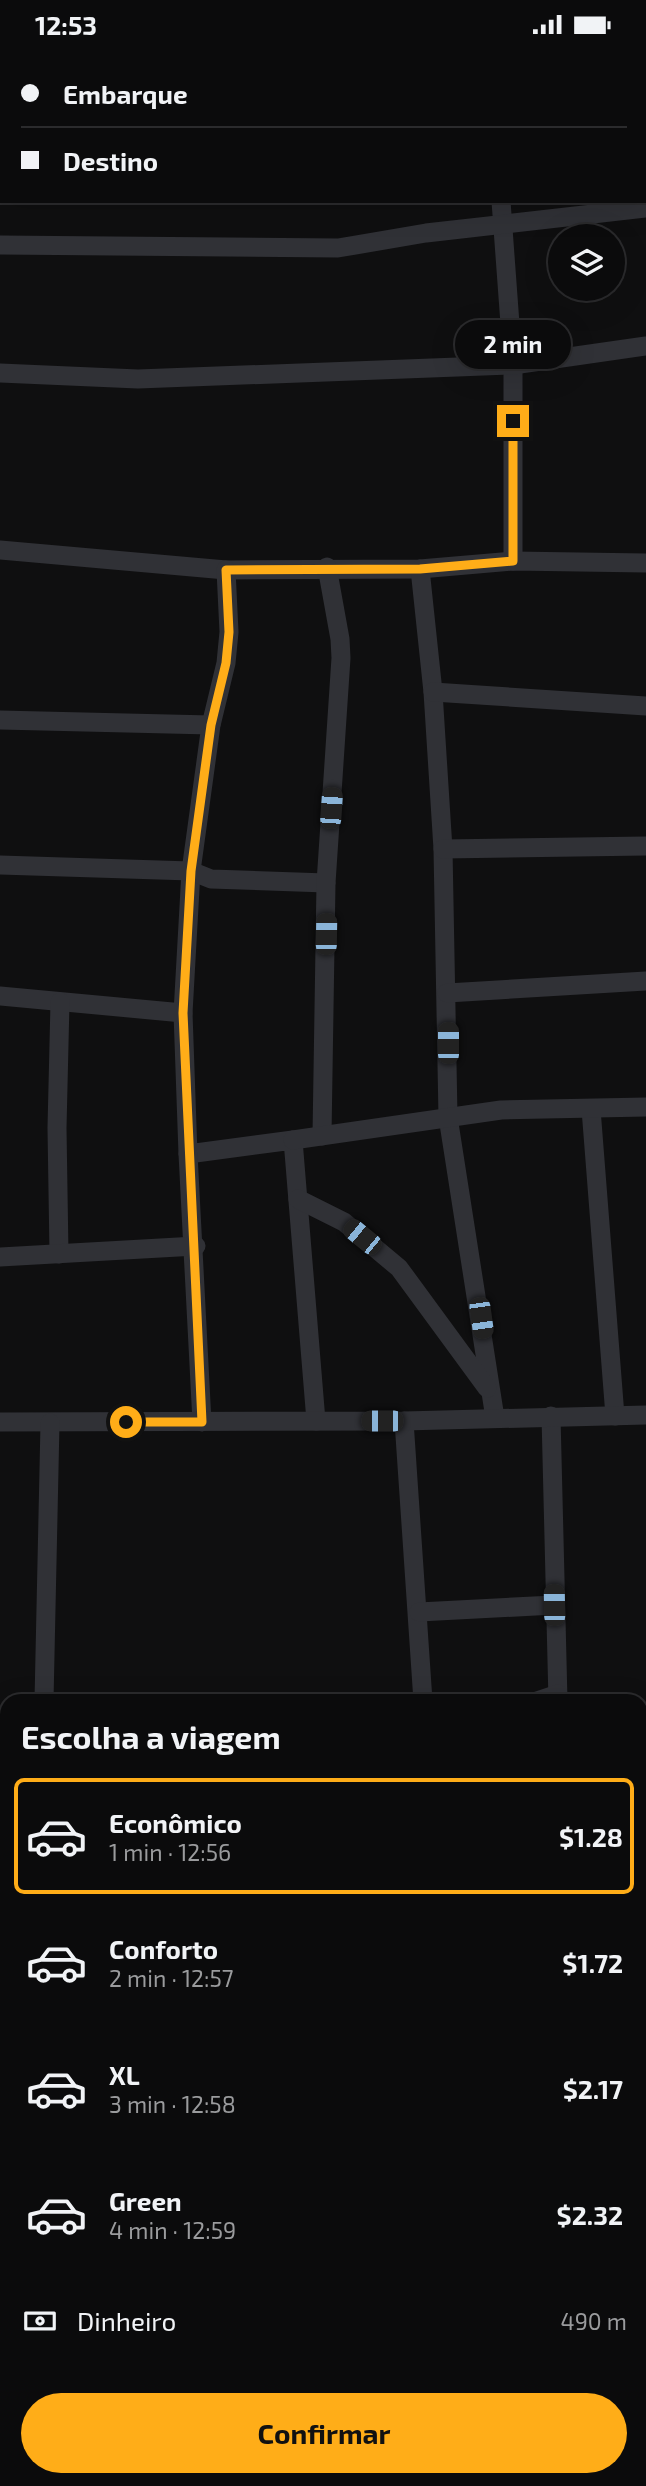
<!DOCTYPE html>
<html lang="pt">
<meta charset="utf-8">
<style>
:root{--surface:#0b0b0c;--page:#19191a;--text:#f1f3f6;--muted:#9a9b9d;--line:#2b2b2d;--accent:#ffad18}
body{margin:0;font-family:"Exo 2",sans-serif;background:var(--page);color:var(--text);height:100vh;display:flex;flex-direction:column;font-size:26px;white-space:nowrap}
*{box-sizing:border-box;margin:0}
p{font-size:23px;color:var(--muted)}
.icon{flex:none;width:38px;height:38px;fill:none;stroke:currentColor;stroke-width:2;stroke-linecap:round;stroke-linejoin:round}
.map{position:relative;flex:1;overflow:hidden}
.sheet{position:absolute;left:0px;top:1645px;width:648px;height:793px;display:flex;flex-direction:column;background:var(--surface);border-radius:21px 21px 0 0;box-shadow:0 7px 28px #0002,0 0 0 2px var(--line)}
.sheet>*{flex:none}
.hud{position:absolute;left:0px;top:0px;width:648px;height:154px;box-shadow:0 7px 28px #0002,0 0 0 2px var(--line);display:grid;align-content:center;height:154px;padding:0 21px;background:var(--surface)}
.tools{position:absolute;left:548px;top:175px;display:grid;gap:14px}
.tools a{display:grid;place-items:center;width:77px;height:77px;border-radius:50%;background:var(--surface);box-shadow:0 7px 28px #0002,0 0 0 2px var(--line);font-size:35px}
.end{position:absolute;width:32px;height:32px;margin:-16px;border:9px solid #ffad18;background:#111;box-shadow:0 0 0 4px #111}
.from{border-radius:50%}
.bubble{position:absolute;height:49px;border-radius:24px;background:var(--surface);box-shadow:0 7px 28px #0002,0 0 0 2px var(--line);font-size:23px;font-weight:700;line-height:49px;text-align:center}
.car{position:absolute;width:21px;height:42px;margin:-21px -10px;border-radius:9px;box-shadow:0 0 5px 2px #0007;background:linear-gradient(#222 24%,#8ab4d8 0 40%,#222 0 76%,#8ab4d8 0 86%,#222 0)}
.hud b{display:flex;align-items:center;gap:24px;height:66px;font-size:26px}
.hud b+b{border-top:2px solid var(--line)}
.hud i{width:18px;height:18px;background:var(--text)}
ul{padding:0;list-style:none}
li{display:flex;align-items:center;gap:21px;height:116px;margin:0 14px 10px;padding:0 7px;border:4px solid transparent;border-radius:10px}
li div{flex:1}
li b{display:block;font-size:26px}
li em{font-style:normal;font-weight:700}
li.selected{border-color:var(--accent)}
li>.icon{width:63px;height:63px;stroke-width:1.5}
h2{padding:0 21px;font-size:32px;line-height:84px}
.pay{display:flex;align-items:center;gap:18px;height:77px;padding:0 21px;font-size:26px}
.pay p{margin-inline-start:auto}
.primary-button{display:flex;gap:14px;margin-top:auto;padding:14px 21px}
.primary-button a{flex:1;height:80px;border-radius:42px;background:var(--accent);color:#111;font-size:28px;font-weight:700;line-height:80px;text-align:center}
.status{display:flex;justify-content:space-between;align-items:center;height:49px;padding:0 35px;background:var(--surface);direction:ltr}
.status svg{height:19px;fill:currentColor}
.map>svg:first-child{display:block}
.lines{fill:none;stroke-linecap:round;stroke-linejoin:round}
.street{stroke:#303136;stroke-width:19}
.route{stroke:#ffad18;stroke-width:9}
</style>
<div class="status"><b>12:53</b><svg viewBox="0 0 49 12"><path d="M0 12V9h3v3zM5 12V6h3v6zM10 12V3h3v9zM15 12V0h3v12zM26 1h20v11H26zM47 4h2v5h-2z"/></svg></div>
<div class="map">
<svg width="646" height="2437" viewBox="0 0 646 2437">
<rect width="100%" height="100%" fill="#0f0f10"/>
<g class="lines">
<g class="street">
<path d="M492 0V2"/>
<path d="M0 67 2 66"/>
<path d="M501 152 513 316V512"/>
<path d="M0 196 338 199 426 184 646 159"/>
<path d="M0 324 138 330 513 316 646 297"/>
<path d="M0 501 226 521 420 520 513 512 646 514"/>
<path d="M420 520 433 643 443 800 448 1068 495 1369"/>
<path d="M226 521 229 583 226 614 211 676 191 822 183 964 188 1105 293 1091 316 1372"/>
<path d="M433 643 646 657"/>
<path d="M0 671 211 676"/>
<path d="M443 800 646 797"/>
<path d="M0 816 191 822 211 830 326 834"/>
<path d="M447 944 646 932"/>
<path d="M0 947 183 964"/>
<path d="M591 1060 615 1367"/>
<path d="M322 1087 326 834 341 609 340 590 327 518"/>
<path d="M293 1091 501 1061 646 1058"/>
<path d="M188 1105 202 1373"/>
<path d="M298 1150 344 1173 399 1219 487 1339"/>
<path d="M59 1205 57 1079 60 953"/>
<path d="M0 1208 196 1197"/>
<path d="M551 1367 558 1652"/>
<path d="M404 1372 423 1652"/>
<path d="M0 1373 404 1372 646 1366"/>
<path d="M419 1563 554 1556"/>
<path d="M44 1652 50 1374"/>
<path d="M537 1652 558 1645"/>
<path d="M6 1697 7 1727"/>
<path d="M640 2023H646"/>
<path d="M640 2357 646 2356"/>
<path d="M0 2391 7 2390"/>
<path d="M522 2431V2437"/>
<path d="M392 2437 396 2431"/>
<path d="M441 2437V2431"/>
</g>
</g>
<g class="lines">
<path class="route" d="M126 1373H202L183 964 191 822 211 676 226 614 229 583 226 521 420 520 513 512V372"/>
</g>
</svg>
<div class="tools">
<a><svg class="icon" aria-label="layers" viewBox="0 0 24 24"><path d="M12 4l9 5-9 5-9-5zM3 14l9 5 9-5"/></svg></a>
</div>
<i class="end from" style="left:126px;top:1373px"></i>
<i class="end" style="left:513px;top:372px"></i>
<div class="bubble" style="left:455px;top:271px;width:116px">2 min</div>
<i class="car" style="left:331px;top:759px;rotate:4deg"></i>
<i class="car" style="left:326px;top:885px;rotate:1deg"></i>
<i class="car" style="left:448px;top:994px;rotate:0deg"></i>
<i class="car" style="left:362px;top:1188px;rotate:309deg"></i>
<i class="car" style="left:481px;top:1269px;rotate:172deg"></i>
<i class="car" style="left:382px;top:1372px;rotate:270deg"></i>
<i class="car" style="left:554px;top:1556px;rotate:359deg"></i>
<div class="hud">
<b><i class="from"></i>Embarque</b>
<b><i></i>Destino</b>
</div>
<section class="sheet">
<h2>Escolha a viagem</h2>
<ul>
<li class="selected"><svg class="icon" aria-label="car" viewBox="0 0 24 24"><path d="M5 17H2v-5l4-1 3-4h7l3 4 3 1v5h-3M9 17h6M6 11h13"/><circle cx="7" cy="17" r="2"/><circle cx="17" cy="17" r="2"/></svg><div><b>Econômico</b><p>1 min · 12:56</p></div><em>$1.28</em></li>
<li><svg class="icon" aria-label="car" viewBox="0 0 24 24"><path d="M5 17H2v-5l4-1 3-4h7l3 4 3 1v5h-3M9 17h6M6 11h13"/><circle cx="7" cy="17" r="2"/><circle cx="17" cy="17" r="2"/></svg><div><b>Conforto</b><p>2 min · 12:57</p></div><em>$1.72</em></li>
<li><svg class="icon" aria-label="car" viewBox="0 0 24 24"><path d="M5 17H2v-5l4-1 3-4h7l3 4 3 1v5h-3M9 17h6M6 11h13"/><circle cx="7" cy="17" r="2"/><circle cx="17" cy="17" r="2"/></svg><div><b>XL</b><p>3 min · 12:58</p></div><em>$2.17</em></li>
<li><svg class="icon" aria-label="car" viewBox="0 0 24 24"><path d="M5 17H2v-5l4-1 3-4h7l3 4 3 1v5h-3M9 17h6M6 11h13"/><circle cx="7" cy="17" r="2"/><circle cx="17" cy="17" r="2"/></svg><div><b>Green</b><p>4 min · 12:59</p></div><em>$2.32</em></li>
</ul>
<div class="pay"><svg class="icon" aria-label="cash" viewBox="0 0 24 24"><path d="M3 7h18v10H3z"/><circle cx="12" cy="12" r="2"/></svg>Dinheiro<p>490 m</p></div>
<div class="primary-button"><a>Confirmar</a></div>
</section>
</div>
